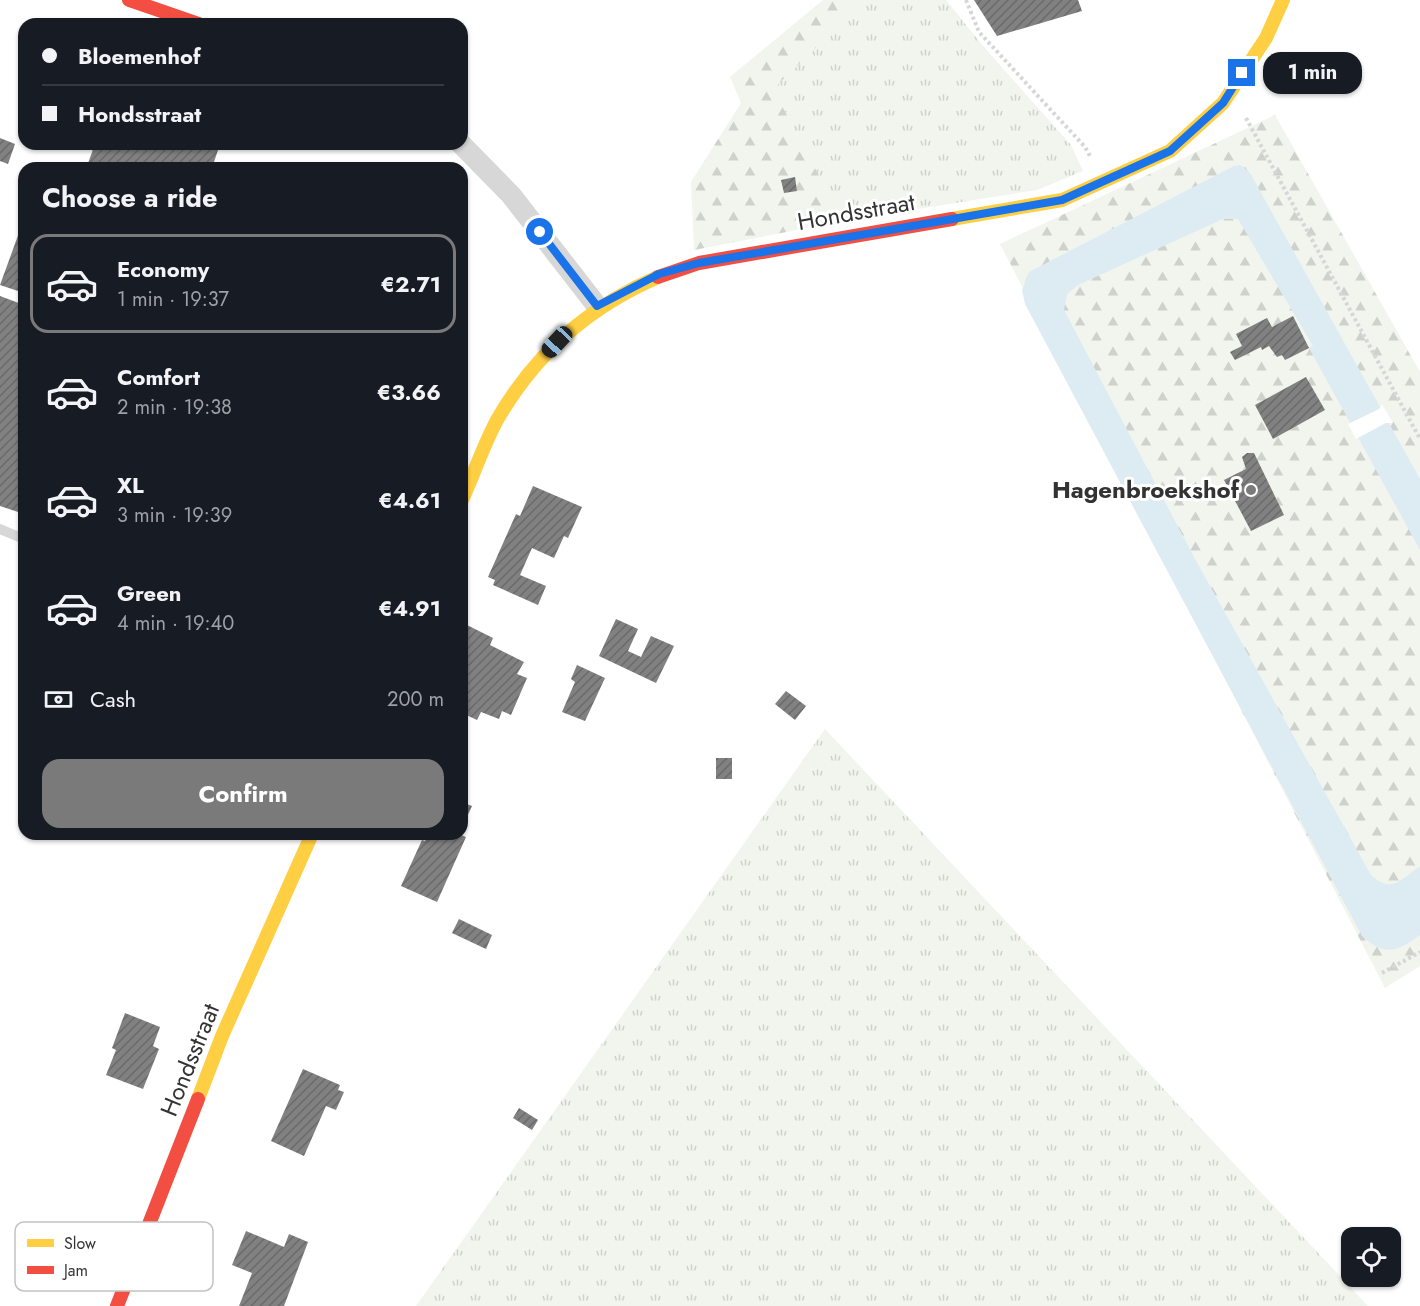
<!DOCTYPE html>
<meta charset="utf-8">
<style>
:root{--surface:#171b24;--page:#20242c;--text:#f1f3f6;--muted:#9ea1a6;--line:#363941;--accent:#7a7a7a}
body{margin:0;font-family:Jost,sans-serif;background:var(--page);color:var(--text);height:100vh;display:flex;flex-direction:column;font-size:22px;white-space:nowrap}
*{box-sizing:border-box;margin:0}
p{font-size:20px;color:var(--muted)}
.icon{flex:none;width:33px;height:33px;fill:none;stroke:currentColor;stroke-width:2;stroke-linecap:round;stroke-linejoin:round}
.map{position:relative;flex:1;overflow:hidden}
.panel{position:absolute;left:18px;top:162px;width:450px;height:678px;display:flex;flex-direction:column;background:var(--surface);border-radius:18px;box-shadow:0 2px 4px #0004}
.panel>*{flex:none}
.banner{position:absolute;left:18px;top:18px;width:450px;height:132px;border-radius:18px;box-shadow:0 2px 4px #0004;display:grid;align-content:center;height:132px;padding:0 24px;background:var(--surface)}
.buttons{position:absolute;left:1341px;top:1227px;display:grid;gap:12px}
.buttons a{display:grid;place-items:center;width:60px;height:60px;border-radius:12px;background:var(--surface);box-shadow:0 2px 4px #0004;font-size:30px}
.end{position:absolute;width:27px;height:27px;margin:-14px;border:8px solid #1a73e8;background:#fff;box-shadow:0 0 0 3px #fff}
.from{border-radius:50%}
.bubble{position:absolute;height:42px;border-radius:18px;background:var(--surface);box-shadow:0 2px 4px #0004;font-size:20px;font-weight:700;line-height:42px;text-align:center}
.car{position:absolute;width:18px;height:36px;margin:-18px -9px;border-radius:8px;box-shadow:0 0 4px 2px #0007;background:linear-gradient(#222 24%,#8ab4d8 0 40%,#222 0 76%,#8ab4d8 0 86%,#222 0)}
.banner b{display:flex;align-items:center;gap:21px;height:57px;font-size:22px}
.banner b+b{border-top:2px solid var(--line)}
.banner i{width:15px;height:15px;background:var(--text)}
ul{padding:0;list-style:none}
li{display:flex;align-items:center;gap:18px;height:99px;margin:0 12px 9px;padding:0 12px;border:3px solid transparent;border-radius:18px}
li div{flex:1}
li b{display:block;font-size:22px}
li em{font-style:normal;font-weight:700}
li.active{border-color:var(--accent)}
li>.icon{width:54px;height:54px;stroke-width:1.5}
h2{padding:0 24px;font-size:27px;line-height:72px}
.pay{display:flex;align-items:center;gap:15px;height:66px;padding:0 24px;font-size:22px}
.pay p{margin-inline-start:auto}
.button{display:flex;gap:12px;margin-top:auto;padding:12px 24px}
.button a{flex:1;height:69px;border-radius:18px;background:var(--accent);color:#fff;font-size:24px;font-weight:700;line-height:69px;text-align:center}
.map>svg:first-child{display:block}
.grass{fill:url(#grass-tufts)}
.forest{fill:url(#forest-firs)}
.water{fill:#ddebf3}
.pier{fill:#fff}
.building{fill:url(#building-hatch)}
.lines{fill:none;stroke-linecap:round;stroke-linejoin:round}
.path{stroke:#d6d6d6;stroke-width:4;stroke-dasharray:3 3;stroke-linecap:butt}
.lane{stroke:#d7d7d7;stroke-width:10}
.street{stroke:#d7d7d7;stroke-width:21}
.slow{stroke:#ffcf43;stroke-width:14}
.jam{stroke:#f24e42;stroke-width:14}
.route{stroke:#1a73e8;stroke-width:8}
.poi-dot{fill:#7a7a7a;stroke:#fff;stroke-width:2}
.labels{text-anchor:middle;stroke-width:6;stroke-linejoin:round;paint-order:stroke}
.street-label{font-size:24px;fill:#333;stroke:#fff}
.poi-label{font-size:24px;font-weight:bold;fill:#333;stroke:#fff;text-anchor:end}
.key{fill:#fff;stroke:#c2c2c2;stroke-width:1.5}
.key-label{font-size:16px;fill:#333}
</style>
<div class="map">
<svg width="1420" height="1306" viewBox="0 0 1420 1306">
<defs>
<pattern id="grass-tufts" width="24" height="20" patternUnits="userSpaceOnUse" patternTransform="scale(1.5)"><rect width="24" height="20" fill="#f1f5ed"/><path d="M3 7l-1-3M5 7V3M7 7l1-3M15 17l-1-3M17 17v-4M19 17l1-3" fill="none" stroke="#cfd2cc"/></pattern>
<pattern id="forest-firs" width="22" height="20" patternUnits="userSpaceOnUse" patternTransform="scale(1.5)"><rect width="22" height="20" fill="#f1f5ed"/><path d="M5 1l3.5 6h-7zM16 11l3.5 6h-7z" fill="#cfd2cc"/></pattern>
<pattern id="building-hatch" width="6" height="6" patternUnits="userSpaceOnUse" patternTransform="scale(1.5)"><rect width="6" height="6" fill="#818181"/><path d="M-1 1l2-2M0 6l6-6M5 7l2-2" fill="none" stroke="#6a6a6a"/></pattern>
</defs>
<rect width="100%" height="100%" fill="#fff"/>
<g class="grass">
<path d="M866 0H946L983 46 1071 145 1083 171 1037 190 843 221 773 89Z"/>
<path d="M825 729 1368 1306H416Z"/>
</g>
<g class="forest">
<path d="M823 0H866L773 89 843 221 694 250 691 182 741 103 730 77Z"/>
<path d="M1275 115 1420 372V966L1385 988 1000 244Z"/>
</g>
<path class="water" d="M1241 165 1250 173 1420 479V550L1309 348 1313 346 1238 219H1223L1078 285 1067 294 1064 310 1195 559 1371 875C1392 894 1400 880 1420 866V935C1396 952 1386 957 1362 936L1025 304 1022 290 1029 272 1234 166Z"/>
<path class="pier" d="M1382 404 1393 423H1386L1356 439 1348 424 1379 409Z"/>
<g class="building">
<path d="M974 0H1078L1082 11 997 36Z"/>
<path d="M0 138 15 144 8 164 0 161Z"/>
<path d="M95 144H220L212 168H92L87 166Z"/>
<path d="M795 177 797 191 784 193 781 180Z"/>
<path d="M24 219V293L0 285Z"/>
<path d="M0 296 24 305V514L0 506Z"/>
<path d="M1293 316 1309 348 1285 360 1282 355 1277 357 1269 346 1262 350 1261 347 1235 360 1230 352 1242 346 1236 334 1267 318 1272 327Z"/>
<path d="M1306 377 1325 410 1273 439 1255 405Z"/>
<path d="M1247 453H1254L1284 515 1251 531 1224 480 1246 469 1242 457Z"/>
<path d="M533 486 582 507 568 538 564 536 554 558 532 548 520 575 546 586 538 605 493 585 495 580 488 577 516 514 520 516Z"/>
<path d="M616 619 638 629 628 651 641 657 651 636 674 646 656 683 599 656Z"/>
<path d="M467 625 493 638 490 645 524 662 517 674 527 678 511 715 502 711 499 719 481 712 477 720 462 713V637Z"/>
<path d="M577 665 605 678 585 721 562 712 575 682 571 679Z"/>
<path d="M786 691 806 706 795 720 775 704Z"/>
<rect x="716" y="758" width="16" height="21"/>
<path d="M462 802 472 806 462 828Z"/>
<path d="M428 834H459L466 837 437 902 401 886 422 840 425 841Z"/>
<path d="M459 919 492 935 486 949 452 933Z"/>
<path d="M125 1013 160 1027 153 1046 159 1049 143 1089 106 1075 116 1050 112 1048Z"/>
<path d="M303 1069 340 1085 338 1090 344 1092 336 1110 326 1106 304 1156 271 1141Z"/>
<path d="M519 1108 538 1120 532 1130 513 1118Z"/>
<path d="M246 1231 284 1247 289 1234 308 1242 284 1306H239L252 1273 232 1265Z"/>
</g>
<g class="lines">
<g class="path">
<path d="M966 0 979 32 1085 147 1091 158"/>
<path d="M1246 118 1420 439"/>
<path d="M1382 973 1420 952"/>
</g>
<path class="lane" d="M0 529 24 539"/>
<path class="street" d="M461 144 511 195 597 306"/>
<g class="slow">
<path d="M952 219 1062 200 1170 151 1223 103 1266 38 1283 0"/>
<path d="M462 500C474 474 483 446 497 420 535 354 588 307 658 277"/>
<path d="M198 1099 222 1036 312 834"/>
</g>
<g class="jam">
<path d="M129 0 199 24"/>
<path d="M658 277 699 263 952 219"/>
<path d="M117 1306 198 1099"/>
</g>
</g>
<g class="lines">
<path class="route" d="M540 232 597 306 659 274 699 263 1062 200 1170 151 1223 103 1242 73"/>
</g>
<circle class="poi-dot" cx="1251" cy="490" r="6"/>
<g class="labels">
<g class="street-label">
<text transform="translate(856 212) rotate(-10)" y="8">Hondsstraat</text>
<text transform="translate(190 1060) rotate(-68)" y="8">Hondsstraat</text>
</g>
<g class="poi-label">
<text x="1239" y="498">Hagenbroekshof</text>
</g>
</g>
<rect x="15" y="1222" width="198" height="69" rx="9" class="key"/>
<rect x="27" y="1239" width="27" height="8" fill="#ffcf43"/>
<rect x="27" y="1266" width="27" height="8" fill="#f24e42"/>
<g class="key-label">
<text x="64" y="1249">Slow</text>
<text x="64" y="1276">Jam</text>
</g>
</svg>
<div class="buttons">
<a><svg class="icon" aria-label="locate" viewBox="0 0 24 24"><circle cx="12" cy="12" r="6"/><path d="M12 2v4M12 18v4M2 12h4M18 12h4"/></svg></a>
</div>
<i class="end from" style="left:540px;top:232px"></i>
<i class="end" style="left:1242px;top:73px"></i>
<div class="bubble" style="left:1263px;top:52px;width:99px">1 min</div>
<i class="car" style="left:557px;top:342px;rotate:223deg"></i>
<div class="banner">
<b><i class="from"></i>Bloemenhof</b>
<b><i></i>Hondsstraat</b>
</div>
<section class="panel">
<h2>Choose a ride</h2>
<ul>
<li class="active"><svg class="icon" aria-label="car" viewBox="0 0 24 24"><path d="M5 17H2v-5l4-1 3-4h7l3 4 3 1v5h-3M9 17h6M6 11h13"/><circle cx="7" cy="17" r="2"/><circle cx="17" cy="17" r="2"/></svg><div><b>Economy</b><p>1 min · 19:37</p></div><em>€2.71</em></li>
<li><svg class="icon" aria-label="car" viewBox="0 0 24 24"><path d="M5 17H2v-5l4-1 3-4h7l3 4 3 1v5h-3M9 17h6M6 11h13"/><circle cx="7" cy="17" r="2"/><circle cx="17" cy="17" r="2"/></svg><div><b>Comfort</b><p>2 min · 19:38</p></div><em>€3.66</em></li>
<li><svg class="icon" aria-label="car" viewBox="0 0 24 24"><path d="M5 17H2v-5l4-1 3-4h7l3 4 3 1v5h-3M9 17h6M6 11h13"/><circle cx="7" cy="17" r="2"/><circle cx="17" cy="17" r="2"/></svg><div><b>XL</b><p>3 min · 19:39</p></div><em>€4.61</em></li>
<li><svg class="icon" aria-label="car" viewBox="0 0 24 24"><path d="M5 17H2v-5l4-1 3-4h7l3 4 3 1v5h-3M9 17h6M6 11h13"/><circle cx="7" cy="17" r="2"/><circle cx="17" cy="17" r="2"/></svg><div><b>Green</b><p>4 min · 19:40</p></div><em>€4.91</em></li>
</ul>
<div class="pay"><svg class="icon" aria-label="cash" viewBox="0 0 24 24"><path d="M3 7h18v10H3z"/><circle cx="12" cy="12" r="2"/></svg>Cash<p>200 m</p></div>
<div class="button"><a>Confirm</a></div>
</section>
</div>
